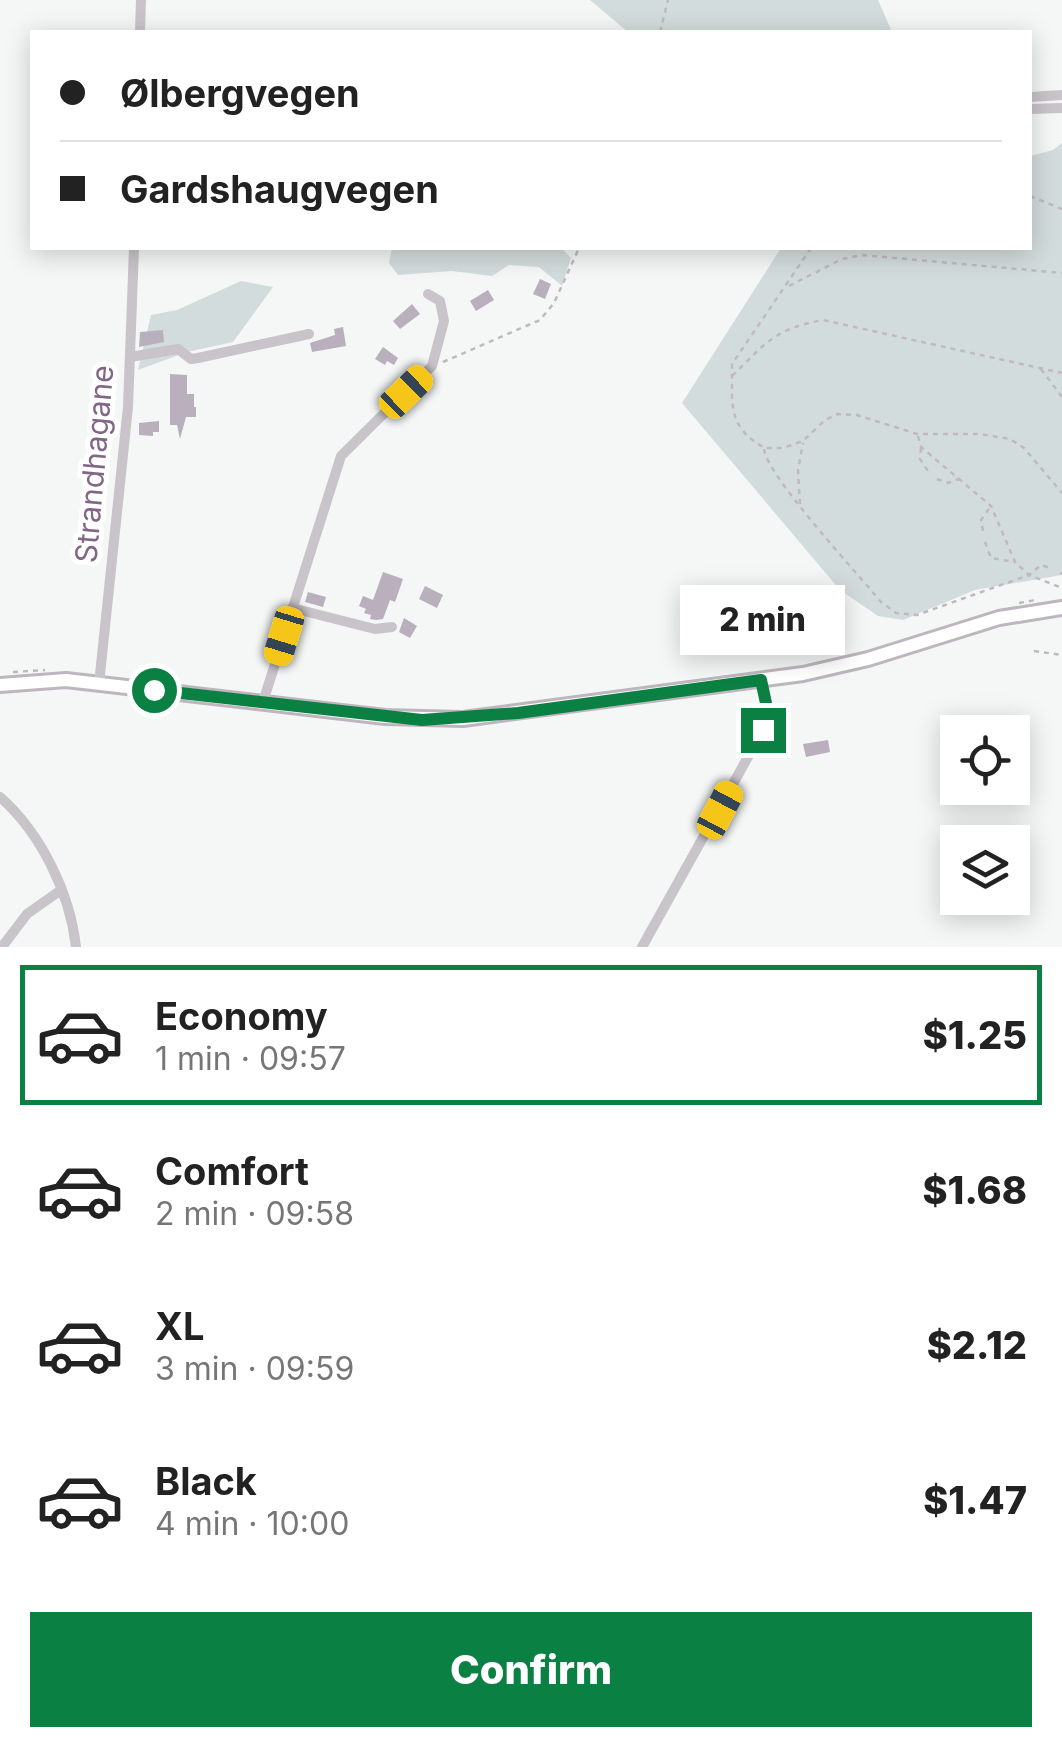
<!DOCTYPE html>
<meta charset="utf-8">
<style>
:root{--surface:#fff;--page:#f6f6f6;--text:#222;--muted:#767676;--line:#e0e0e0;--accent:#0b8043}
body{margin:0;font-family:Inter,sans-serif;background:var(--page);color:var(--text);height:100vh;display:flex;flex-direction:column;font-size:38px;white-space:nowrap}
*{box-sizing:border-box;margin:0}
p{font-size:32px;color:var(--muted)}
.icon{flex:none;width:55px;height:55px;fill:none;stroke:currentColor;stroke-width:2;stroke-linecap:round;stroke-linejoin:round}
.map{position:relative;height:947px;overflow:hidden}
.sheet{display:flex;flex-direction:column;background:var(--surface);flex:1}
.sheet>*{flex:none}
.hud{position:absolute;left:30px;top:30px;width:1002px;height:220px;border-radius:0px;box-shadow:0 5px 25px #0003;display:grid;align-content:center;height:220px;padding:0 30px;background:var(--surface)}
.controls{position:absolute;left:940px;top:715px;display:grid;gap:20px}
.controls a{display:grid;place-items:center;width:90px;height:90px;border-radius:0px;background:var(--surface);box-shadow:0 5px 25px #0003;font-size:50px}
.end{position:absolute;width:45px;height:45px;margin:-22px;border:12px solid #0b8043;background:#fff;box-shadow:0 0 0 5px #fff}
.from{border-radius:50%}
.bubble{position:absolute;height:70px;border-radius:0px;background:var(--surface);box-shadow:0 5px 25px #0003;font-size:32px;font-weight:800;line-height:70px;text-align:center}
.car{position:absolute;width:30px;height:60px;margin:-30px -15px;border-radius:12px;box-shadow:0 0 8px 2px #0007;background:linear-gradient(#f5c518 24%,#345 0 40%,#f5c518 0 76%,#345 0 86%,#f5c518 0)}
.hud b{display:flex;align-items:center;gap:35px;height:95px;font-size:38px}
.hud b+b{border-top:2px solid var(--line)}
.hud i{width:25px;height:25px;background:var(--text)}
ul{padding:18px 0 0;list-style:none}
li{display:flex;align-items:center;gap:30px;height:140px;margin:0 20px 15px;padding:0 10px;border:5px solid transparent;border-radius:0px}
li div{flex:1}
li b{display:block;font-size:38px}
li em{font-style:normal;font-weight:800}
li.current{border-color:var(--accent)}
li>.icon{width:90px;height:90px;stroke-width:1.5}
.cta{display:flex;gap:20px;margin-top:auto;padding:20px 30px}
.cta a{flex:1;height:115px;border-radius:0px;background:var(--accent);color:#fff;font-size:40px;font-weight:800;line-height:115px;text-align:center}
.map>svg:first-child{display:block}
.green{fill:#d3dcdc}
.building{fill:#bab0bd}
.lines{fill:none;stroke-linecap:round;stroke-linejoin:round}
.major-casing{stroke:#bdb6be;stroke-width:18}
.path{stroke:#c0bac0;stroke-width:2.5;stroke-dasharray:5 5;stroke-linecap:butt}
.minor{stroke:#c9c3ca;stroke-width:10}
.major{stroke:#fff;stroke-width:12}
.route{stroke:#0b8043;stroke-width:12}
.labels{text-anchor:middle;stroke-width:10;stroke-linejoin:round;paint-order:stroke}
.street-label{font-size:30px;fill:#826686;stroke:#fff}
</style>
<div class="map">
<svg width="1062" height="947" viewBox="0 0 1062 947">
<rect width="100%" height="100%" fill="#f4f7f5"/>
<g class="green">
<path d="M590 0H878L892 32H628Z"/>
<path d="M1062 143V575L975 590 903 620 878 616 840 590 682 403 781 248H1030V156L1053 150Z"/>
<path d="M392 248H561L571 258 562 286 539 267 509 265 492 276 452 271 398 275 389 263Z"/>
<path d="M241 281 273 287 233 342 187 352 138 370 151 315 177 310Z"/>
</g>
<g class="building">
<path d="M540 279 551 284 545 299 533 294Z"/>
<path d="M488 290 494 300 476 311 470 301Z"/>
<path d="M412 304 420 314 400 329 393 321Z"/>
<path d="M343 327 346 346 312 352 310 343 335 335 334 329Z"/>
<path d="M163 330 164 342 139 347 140 332Z"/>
<path d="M383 347 398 358 394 365 387 361 385 365 375 359Z"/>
<path d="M170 374 187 375V394H194V407H196V417H186L180 439 177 425H170Z"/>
<path d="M159 421V432H153V436L139 435V423Z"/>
<path d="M383 572 403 579 395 602 390 600 383 619 376 620 370 619 371 615 364 613 366 609 359 606 363 596 373 600Z"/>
<path d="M425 586 443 595 437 608 419 599Z"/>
<path d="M308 592 326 597 323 607 305 602Z"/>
<path d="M404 618 417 626 410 638 399 632Z"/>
<path d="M786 731 790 750 775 752 771 734Z"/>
<path d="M828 740 830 752 806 757 803 744Z"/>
</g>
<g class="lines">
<defs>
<path id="major" d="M0 685 66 680 385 717 463 719 803 674 868 659 999 618 1062 608"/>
</defs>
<use href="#major" class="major-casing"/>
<g class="path">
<path d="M660 32 668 0"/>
<path d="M1030 196 1062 209"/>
<path d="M811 248 732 364V402L736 421 747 436 764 448H783L803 441 825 420 838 414 857 415 917 434H980L1010 439 1024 448 1062 493"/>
<path d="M789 286 842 259 862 255 1062 273"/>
<path d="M443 362 540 320 554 303 579 248"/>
<path d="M1041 369 1062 397"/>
<path d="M732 376C766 343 774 329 823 320L1062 373"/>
<path d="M918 436 921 447 991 506 1015 562 1029 575 1062 588"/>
<path d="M921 448 920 459 928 471"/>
<path d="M764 449C767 476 859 575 881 602L896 613 917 615 1029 575 1041 565 1050 568"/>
<path d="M937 479 948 483 959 479"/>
<path d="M800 504 798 470 803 443"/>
<path d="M983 531 981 520 991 506"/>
<path d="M985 542 991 558 1014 562"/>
<path d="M1060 573 1062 574"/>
<path d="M1019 603 1036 600"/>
<path d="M1034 651 1062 655"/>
<path d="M13 672 45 670"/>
</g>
<g class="minor">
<path d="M140 32 141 0"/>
<path d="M1030 97 1062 95"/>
<path d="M1030 109 1062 108"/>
<path d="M130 357 178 349 191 359 198 358 309 334"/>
<path d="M292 608 375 629 392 627"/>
<path d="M99 684 128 407 134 248"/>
<path d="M263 702 341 456 432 366 444 321 440 301 428 294"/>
<path d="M0 797C41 833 70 893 76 947"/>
<path d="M2 947 27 914 61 890"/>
<path d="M642 947 763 730 766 703 761 680"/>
</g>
<use href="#major" class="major"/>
</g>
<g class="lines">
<path class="route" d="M154 690 422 720 518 713 761 680 766 703 763 730"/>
</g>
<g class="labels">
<g class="street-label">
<text transform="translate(95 464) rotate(-85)" y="10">Strandhagane</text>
</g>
</g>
</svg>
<div class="controls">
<a><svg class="icon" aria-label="locate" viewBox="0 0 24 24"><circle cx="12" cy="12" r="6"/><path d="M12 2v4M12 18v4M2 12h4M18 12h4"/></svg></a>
<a><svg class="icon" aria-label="layers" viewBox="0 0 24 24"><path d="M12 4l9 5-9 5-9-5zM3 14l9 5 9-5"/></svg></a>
</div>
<i class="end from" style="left:154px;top:690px"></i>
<i class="end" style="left:763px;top:730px"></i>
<div class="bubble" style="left:680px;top:585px;width:165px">2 min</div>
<i class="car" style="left:406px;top:392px;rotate:46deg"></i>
<i class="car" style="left:284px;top:636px;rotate:197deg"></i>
<i class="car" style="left:720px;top:810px;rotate:28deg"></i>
<div class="hud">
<b><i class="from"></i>Ølbergvegen</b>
<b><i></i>Gardshaugvegen</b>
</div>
</div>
<section class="sheet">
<ul>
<li class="current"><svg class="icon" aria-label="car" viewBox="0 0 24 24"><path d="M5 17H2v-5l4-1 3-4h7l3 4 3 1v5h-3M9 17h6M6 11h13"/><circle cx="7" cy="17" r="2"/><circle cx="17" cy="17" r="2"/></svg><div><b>Economy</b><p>1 min · 09:57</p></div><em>$1.25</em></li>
<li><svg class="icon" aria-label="car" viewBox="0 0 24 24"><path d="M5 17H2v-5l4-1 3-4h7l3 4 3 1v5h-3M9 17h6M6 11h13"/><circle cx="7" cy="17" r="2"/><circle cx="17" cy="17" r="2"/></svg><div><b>Comfort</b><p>2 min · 09:58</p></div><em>$1.68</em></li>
<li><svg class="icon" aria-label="car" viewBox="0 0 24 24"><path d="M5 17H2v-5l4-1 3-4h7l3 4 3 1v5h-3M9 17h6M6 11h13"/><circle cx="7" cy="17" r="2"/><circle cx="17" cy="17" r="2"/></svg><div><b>XL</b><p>3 min · 09:59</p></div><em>$2.12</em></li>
<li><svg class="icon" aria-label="car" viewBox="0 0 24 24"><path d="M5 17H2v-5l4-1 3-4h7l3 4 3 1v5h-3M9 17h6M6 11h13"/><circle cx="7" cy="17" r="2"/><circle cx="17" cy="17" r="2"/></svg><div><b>Black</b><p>4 min · 10:00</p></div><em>$1.47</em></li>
</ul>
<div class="cta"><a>Confirm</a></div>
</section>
